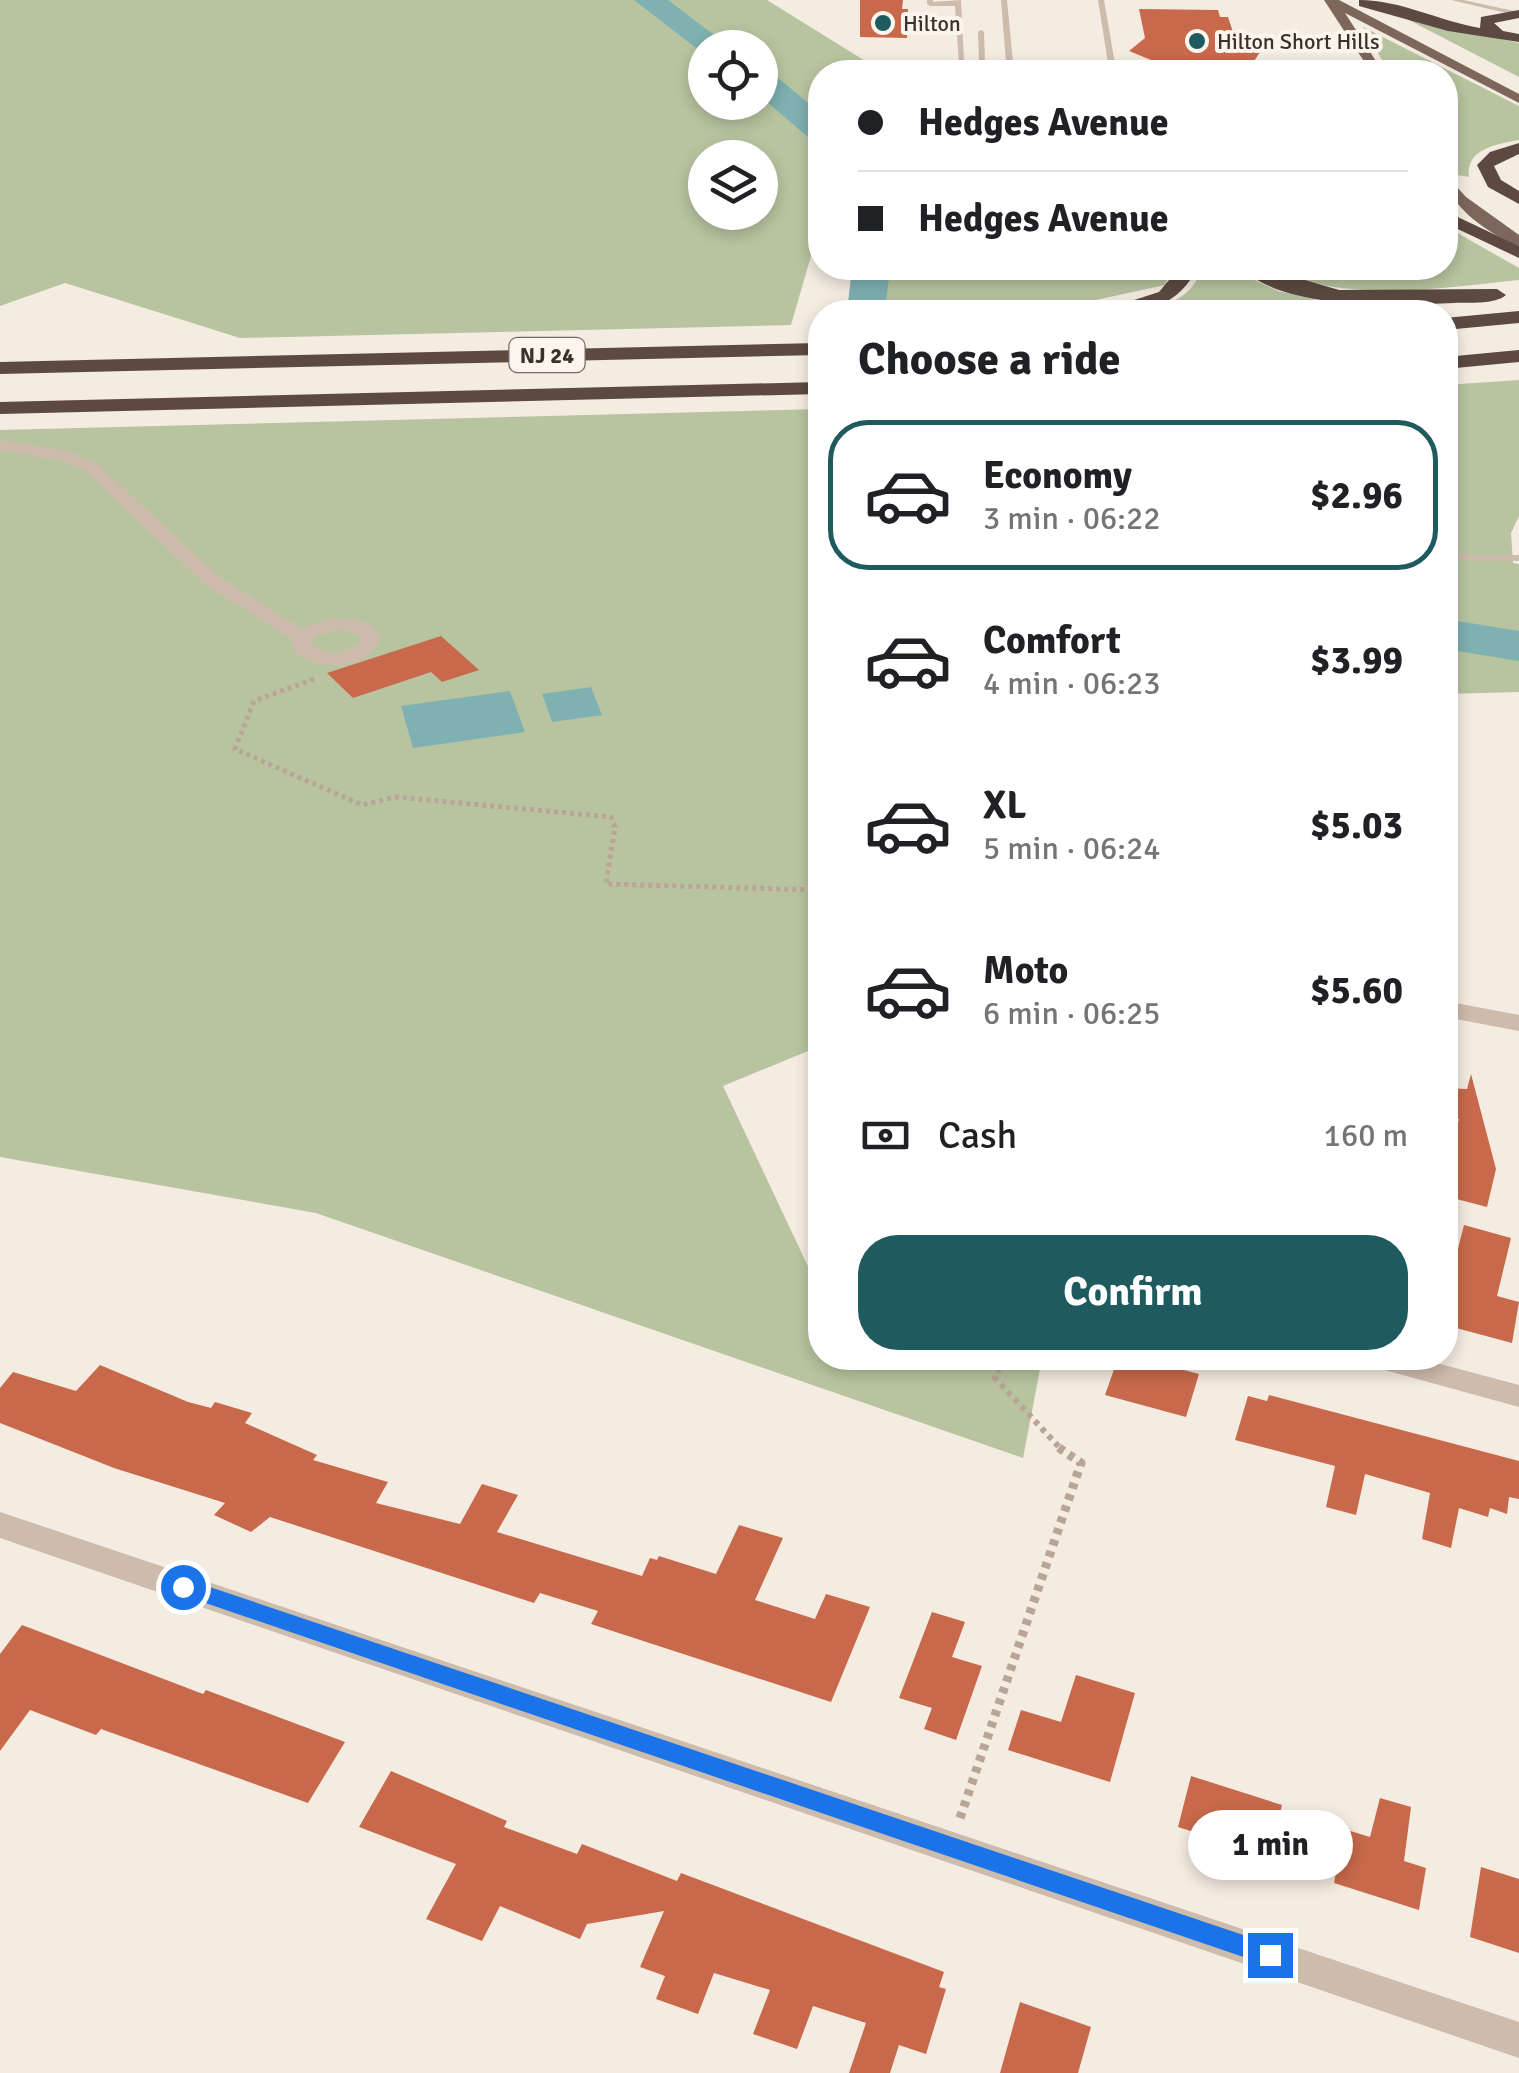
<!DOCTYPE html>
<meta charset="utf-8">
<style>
:root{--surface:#fff;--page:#f6f6f6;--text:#202124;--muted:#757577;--line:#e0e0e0;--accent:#1f5a5e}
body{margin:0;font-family:Signika,sans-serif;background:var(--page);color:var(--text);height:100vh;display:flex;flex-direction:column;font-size:38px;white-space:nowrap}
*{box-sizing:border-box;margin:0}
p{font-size:32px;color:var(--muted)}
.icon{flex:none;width:55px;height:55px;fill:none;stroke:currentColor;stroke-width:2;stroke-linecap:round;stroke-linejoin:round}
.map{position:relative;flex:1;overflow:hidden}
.side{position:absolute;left:808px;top:300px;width:650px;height:1070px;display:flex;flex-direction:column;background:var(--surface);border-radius:40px;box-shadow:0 5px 15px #0003}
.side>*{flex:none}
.hud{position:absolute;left:808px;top:60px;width:650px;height:220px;border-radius:40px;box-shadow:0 5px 15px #0003;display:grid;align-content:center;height:220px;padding:0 50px;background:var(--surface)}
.tools{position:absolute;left:688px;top:30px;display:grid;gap:20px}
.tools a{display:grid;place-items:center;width:90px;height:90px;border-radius:50%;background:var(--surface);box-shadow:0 5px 15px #0003;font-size:50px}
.end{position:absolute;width:45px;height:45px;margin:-22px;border:12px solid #1a73e8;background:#fff;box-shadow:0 0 0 5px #fff}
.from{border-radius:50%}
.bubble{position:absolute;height:70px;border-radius:35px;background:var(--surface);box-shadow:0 5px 15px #0003;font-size:32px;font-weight:800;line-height:70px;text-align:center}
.hud b{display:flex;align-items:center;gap:35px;height:95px;font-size:38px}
.hud b+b{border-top:2px solid var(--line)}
.hud i{width:25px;height:25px;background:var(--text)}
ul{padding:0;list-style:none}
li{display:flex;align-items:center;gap:30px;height:150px;margin:0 20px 15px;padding:0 30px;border:5px solid transparent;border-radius:40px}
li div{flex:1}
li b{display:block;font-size:38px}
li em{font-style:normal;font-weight:800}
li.active{border-color:var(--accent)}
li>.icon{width:90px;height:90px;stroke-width:1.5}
h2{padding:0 50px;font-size:45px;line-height:120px}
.pay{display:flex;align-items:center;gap:25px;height:110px;padding:0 50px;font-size:38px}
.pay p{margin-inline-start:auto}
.action{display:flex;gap:20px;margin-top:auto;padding:20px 50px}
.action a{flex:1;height:115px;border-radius:40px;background:var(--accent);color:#fff;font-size:40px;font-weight:800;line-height:115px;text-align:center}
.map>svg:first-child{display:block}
.green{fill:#b8c4a0;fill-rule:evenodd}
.water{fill:#7fb0b2}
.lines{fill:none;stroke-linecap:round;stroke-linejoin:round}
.river{fill:#7fb0b2;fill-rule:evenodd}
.building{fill:#c8694b}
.path-far2{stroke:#b9a596;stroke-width:5;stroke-dasharray:4 4;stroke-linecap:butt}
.path-far1{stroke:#b9a596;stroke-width:6;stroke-dasharray:5 5;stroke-linecap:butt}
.path{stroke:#b9a596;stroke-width:9;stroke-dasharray:6 6;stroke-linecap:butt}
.lane{fill:#cdbbac;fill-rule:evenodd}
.street{fill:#cdbbac;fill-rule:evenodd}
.primary{fill:#7d675c;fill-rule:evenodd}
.highway{fill:#5c4a42;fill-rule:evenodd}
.route{fill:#1a73e8}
.poi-dot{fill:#1f5a5e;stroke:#fbf5ee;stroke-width:4}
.labels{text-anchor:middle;stroke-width:8;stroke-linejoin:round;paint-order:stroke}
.far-poi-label{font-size:22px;fill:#3b302b;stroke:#fbf5ee;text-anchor:start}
.shield{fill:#fbf5ee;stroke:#756b66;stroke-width:2.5}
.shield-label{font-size:22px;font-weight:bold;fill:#3b302b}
</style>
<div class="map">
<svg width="1519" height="2073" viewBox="0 0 1519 2073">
<rect width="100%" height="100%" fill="#f4ebe1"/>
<g class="green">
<path d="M0 0H767L883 72H820V225L791 325 240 338 65 283 0 306ZM705 48H760V102H705ZM705 158H760V212H705Z"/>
<path d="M1401 16 1519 43V77Z"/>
<path d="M1363 27 1519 106V140C1497 144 1465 149 1469 177L1451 174 1445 164V72H1389Z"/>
<path d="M1445 226 1519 268V280C1448 287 1341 305 1276 268H1445Z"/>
<path d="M883 268H1173L1165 285 1045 311 883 312Z"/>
<path d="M1202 268H1229L1278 291 1334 304 1141 312C1170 304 1192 298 1202 268Z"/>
<path d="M1519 380V516L1511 533 1513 563 1519 564V692L1445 694V385Z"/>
<path d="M820 409V1046L723 1086 820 1292V1358H1022L1041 1364 1023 1458 316 1213 0 1157V430Z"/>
</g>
<g class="water">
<path d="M591 687 602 715 552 722 542 694Z"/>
<path d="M510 691 525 732 413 748 401 706Z"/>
</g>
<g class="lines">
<g class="river">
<path d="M634 0H668L731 48H705V55Z"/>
<path d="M760 69 771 72 820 113V140L808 137 760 96Z"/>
<path d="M852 268H890L885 312H847Z"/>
<path d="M1445 619 1519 631V661L1445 649Z"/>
</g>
</g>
<g class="building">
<path d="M860 0H903L902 9H908L907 38 860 37Z"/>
<path d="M1139 9 1218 10 1220 17H1228L1233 32H1242L1260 52 1247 72H1154L1151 60 1129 51 1145 38Z"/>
<path d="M441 636 479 670 442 682 431 672 353 698 327 673Z"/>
<path d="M1471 1074 1496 1169 1487 1207 1445 1196V1169L1459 1119 1445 1118V1088L1467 1089Z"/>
<path d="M1464 1225 1511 1238 1497 1296 1519 1302 1512 1343 1445 1325V1300Z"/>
<path d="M1118 1358H1139L1199 1374 1186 1417 1105 1395Z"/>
<path d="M100 1365 188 1402 211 1408 215 1402 252 1413 245 1423 317 1455 313 1460 388 1482 376 1503 460 1524 482 1484 518 1495 497 1532 642 1576 650 1558 657 1560 659 1556 716 1574 739 1525 783 1538 755 1600 815 1619 826 1594 870 1607 831 1702 591 1624 598 1611 540 1593 534 1603 270 1517 251 1532 214 1515 225 1503 114 1468 0 1423V1388L13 1372 76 1391Z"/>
<path d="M1269 1395 1519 1461V1499L1509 1497 1507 1514 1490 1508 1488 1517 1459 1508 1451 1548 1422 1539 1430 1493 1365 1474 1356 1515 1326 1507 1335 1466 1235 1440 1248 1396 1267 1401Z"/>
<path d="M932 1612 965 1622 952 1657 982 1666 956 1740 924 1729 932 1708 899 1698Z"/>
<path d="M22 1625 203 1694 206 1690 345 1742 308 1803 101 1729 96 1735 30 1710 0 1751V1654Z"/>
<path d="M1076 1675 1135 1693 1110 1782 1008 1750 1021 1710 1061 1722Z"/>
<path d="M391 1771 507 1821 504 1827 577 1854 582 1844 677 1881 681 1873 944 1972 939 1987 946 1989 926 2054 899 2045 890 2073H849L866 2023 813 2006 797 2049 753 2034 770 1990 714 1973 698 2014 656 1999 665 1976 640 1967 664 1911 587 1924 580 1939 500 1906 482 1941 426 1919 456 1864 359 1827Z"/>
<path d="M1191 1776 1282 1805 1270 1856 1178 1827Z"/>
<path d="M1380 1798 1411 1807 1404 1861 1426 1868 1419 1910 1334 1883 1344 1829 1370 1837Z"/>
<path d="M1481 1867 1519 1879V1953L1470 1937Z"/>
<path d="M1020 2002 1091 2027 1078 2073H1000Z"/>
</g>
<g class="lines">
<path class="path-far2" d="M314 679 254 701 235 749 362 805 396 797 611 817 615 827 606 884 820 890"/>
<path class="path-far1" d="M1003 1358 995 1378 1059 1447"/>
<path class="path" d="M960 1818 1081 1463 1055 1445"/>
<g class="lane">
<path d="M927 0H933V2L961 0 964 61H979L978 32 981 30 984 32 985 62H1006L1001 0H1007L1013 62 1106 65 1108 63 1098 0H1104L1115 64 1108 69 1013 67V72H1007L1006 66 959 64 955 6H930L927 4Z"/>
<path d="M1451 0H1463L1519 12V16Z"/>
<path d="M1445 554 1519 555V561L1445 560Z"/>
</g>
<g class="street">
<path d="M0 440 69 451 97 463 217 575 301 628C330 619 358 609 381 635 372 672 315 674 292 649L293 640 203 583 85 471 64 461 0 450ZM340 629 361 637 359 644 335 654 311 646 315 636Z"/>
<path d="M1445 1001 1519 1015V1031L1445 1017Z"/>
<path d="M1365 1358H1418L1519 1385V1407L1370 1366Z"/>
<path d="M0 1512 1519 2022V2058L0 1538Z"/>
</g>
<g class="primary">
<path d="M1324 0H1339L1519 94V103L1345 13 1383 72H1371Z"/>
<path d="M1445 174 1466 197 1519 235V246C1492 236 1445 205 1445 174Z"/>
</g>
<g class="highway">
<path d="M1359 0C1401 0 1439 21 1480 28L1481 17 1519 10V18L1494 23 1503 31 1519 34V42L1448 31 1359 6Z"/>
<path d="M1519 143V154L1494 166 1501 180 1519 191V204L1488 187 1477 165 1490 152Z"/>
<path d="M1445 211 1519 246V258L1445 223Z"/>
<path d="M1179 268H1197C1177 310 1138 315 1097 312L1159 292Z"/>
<path d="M1241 268H1264L1339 290 1497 289 1506 295C1494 305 1470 302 1454 303 1395 305 1286 311 1241 268Z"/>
<path d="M1519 311V323L1445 330V318Z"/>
<path d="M820 343V355L0 374V362Z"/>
<path d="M1519 350V362L1445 369V357Z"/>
<path d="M820 382V394L0 414V402Z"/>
</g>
</g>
<path class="route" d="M183 1578 1270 1944 1282 1955 1270 1966 176 1593 173 1587Z"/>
<g class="poi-dot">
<circle cx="883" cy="23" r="10"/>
<circle cx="1197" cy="41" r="10"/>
</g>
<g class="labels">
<g class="far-poi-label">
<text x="903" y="31">Hilton</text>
<text x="1217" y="49">Hilton Short Hills</text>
</g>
<rect class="shield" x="509.5" y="338" width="75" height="34" rx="8"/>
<g class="shield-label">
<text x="547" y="363">NJ 24</text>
</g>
</g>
</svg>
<div class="tools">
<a><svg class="icon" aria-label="locate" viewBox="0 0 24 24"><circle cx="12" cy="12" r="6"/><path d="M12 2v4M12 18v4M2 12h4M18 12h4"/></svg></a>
<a><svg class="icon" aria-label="layers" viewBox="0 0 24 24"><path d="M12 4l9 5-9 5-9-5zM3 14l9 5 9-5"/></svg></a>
</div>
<i class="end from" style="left:183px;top:1587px"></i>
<i class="end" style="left:1270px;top:1955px"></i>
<div class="bubble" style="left:1188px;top:1810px;width:165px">1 min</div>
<div class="hud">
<b><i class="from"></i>Hedges Avenue</b>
<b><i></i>Hedges Avenue</b>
</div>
<section class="side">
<h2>Choose a ride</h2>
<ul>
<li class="active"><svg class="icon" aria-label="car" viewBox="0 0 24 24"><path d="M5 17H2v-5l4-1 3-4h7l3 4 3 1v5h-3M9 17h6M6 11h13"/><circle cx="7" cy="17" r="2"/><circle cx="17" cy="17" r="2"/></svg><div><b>Economy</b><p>3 min · 06:22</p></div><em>$2.96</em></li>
<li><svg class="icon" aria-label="car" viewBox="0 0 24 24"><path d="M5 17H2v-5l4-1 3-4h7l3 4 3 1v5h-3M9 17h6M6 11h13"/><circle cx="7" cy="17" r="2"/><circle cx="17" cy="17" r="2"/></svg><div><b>Comfort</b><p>4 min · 06:23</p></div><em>$3.99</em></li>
<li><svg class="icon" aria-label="car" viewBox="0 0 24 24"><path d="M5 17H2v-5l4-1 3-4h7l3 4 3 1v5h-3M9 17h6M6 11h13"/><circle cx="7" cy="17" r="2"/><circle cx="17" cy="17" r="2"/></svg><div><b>XL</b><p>5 min · 06:24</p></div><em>$5.03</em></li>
<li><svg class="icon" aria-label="car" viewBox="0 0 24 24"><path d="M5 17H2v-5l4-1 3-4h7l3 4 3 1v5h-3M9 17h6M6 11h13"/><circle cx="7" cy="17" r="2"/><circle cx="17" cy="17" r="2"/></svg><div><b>Moto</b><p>6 min · 06:25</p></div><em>$5.60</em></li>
</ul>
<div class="pay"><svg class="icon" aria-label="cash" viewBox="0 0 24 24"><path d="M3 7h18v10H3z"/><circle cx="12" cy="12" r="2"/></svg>Cash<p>160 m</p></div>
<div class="action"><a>Confirm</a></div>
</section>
</div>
